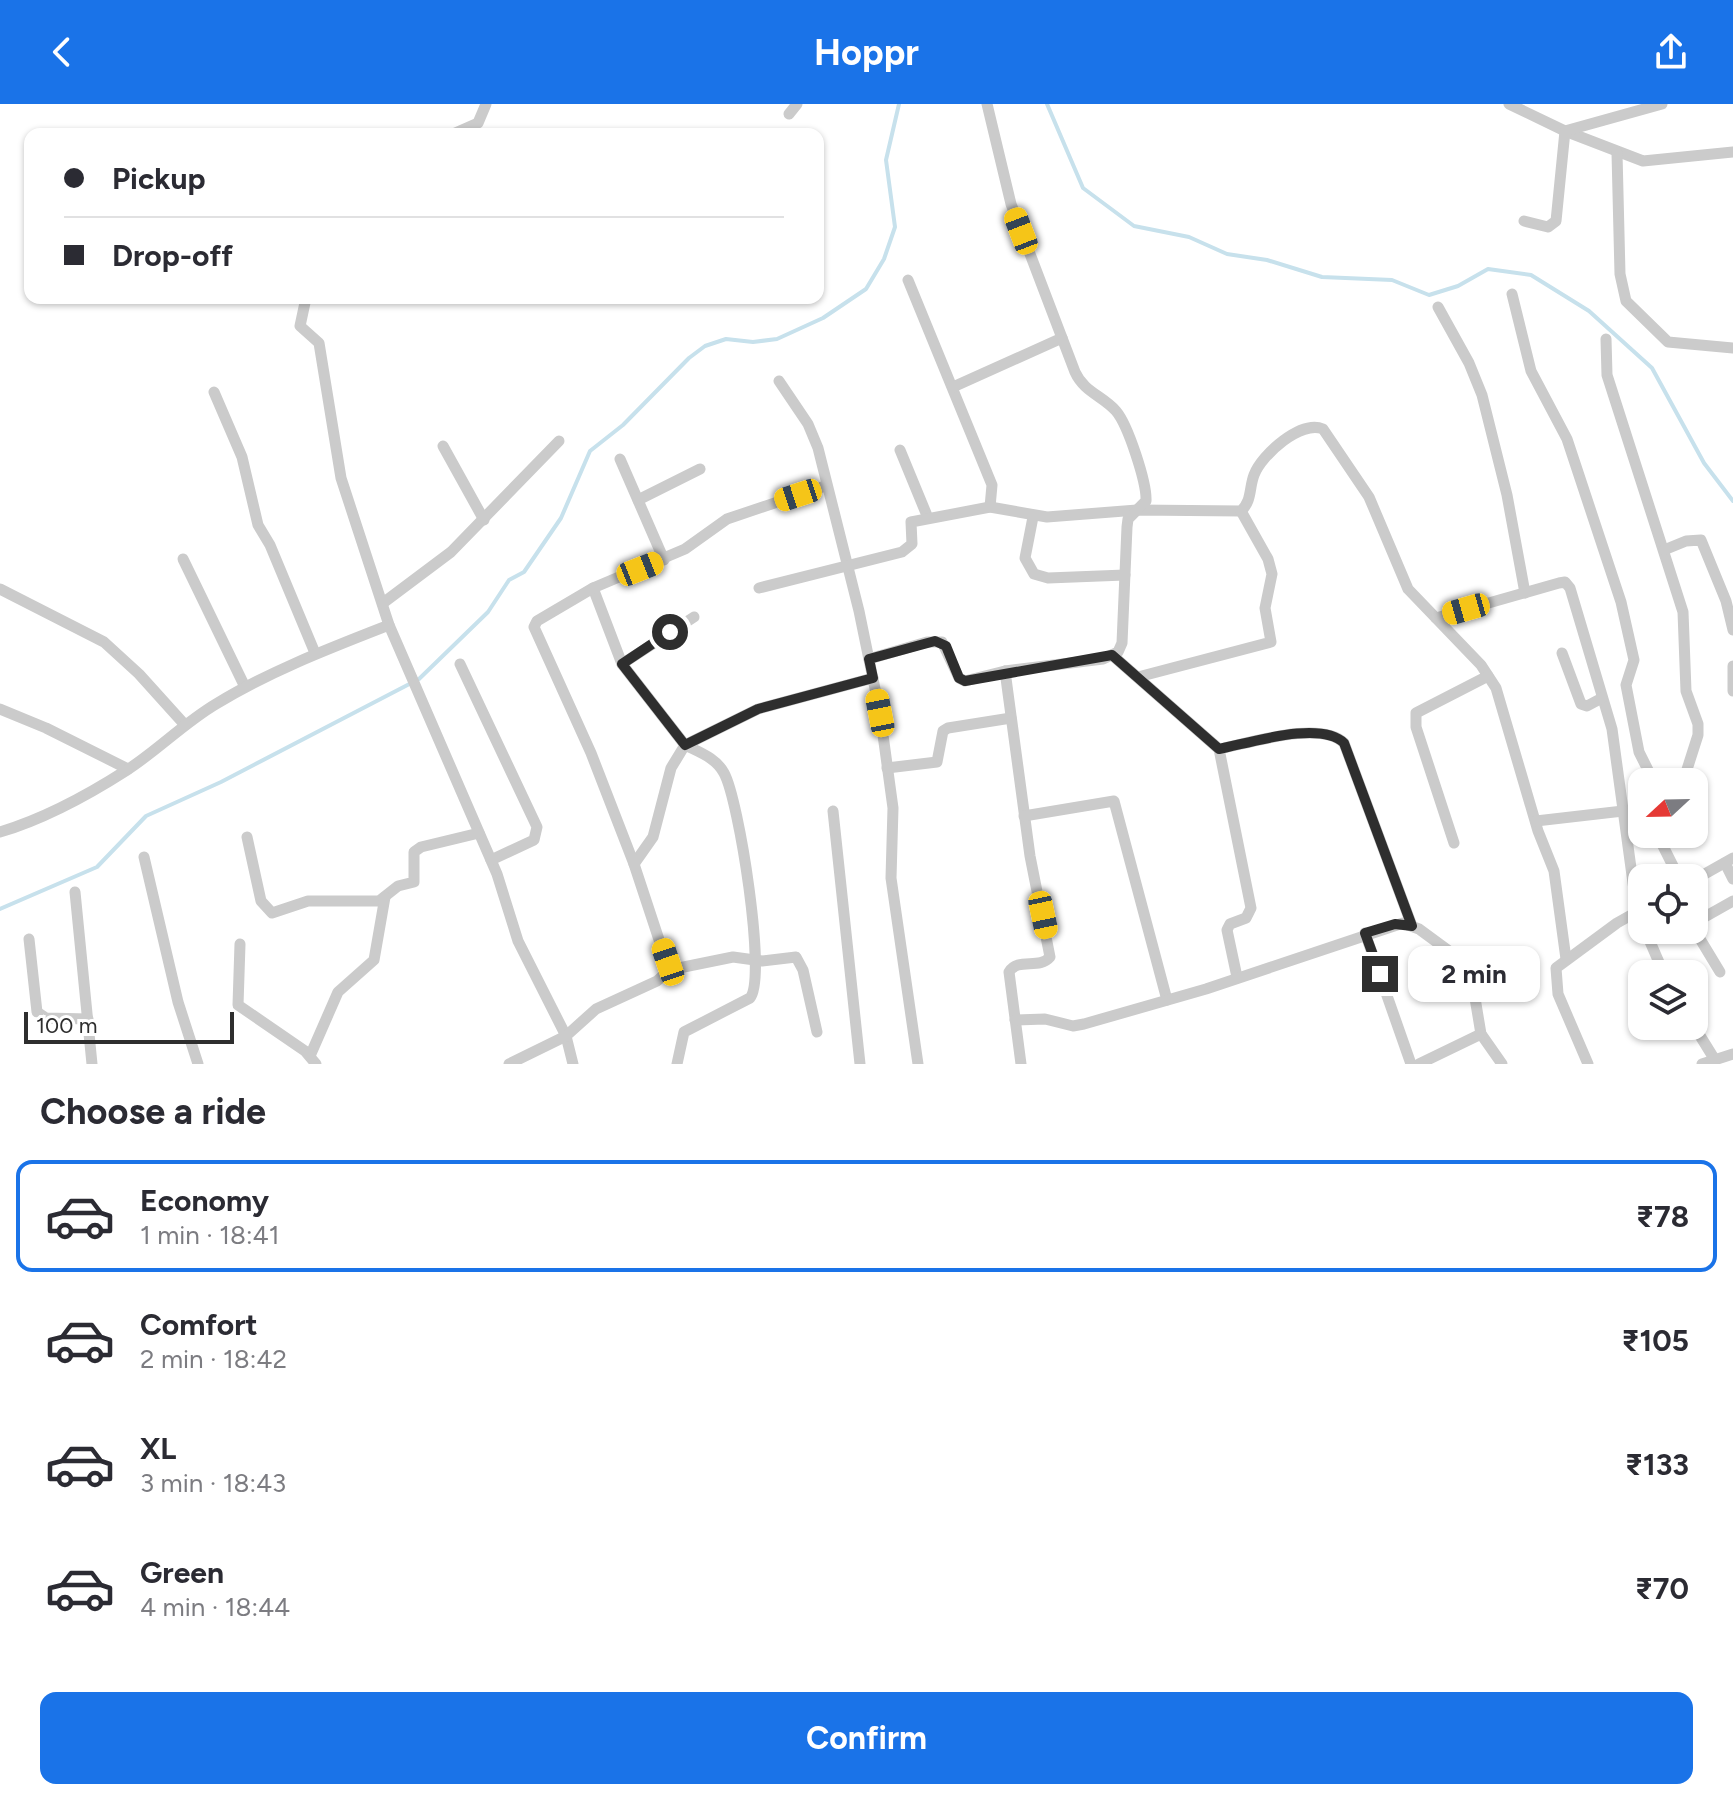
<!DOCTYPE html>
<meta charset="utf-8">
<style>
:root{--surface:#fff;--page:#f2f2f3;--text:#2b2b33;--muted:#7c7c81;--line:#e1e1e2;--accent:#1a73e8}
body{margin:0;font-family:Figtree,sans-serif;background:var(--page);color:var(--text);height:100vh;display:flex;flex-direction:column;font-size:30px;white-space:nowrap}
*{box-sizing:border-box;margin:0}
p{font-size:26px;color:var(--muted)}
.icon{flex:none;width:44px;height:44px;fill:none;stroke:currentColor;stroke-width:2;stroke-linecap:round;stroke-linejoin:round}
.map{position:relative;height:960px;overflow:hidden}
.sheet{display:flex;flex-direction:column;background:var(--surface);flex:1}
.sheet>*{flex:none}
.hud{position:absolute;left:24px;top:24px;width:800px;height:176px;border-radius:16px;box-shadow:0 2px 6px #0004;display:grid;align-content:center;height:176px;padding:0 40px;background:var(--surface)}
.needle{width:52px;rotate:248deg}
.buttons{position:absolute;left:1628px;top:664px;display:grid;gap:16px}
.buttons a{display:grid;place-items:center;width:80px;height:80px;border-radius:16px;background:var(--surface);box-shadow:0 2px 6px #0004;font-size:40px}
.scale{position:absolute;left:24px;bottom:20px;width:210px;box-sizing:border-box;padding-left:8px;border:4px solid #2e2e2e;border-top:0;font-size:22px;line-height:28px;white-space:nowrap;color:#2e2e2e;-webkit-text-stroke:6px #fff;paint-order:stroke}
.end{position:absolute;width:36px;height:36px;margin:-18px;border:10px solid #2e2e2e;background:#fff;box-shadow:0 0 0 4px #fff}
.from{border-radius:50%}
.bubble{position:absolute;height:56px;border-radius:16px;background:var(--surface);box-shadow:0 2px 6px #0004;font-size:26px;font-weight:700;line-height:56px;text-align:center}
.car{position:absolute;width:24px;height:48px;margin:-24px -12px;border-radius:10px;box-shadow:0 0 6px 2px #0007;background:linear-gradient(#f5c518 24%,#345 0 40%,#f5c518 0 76%,#345 0 86%,#f5c518 0)}
.hud b{display:flex;align-items:center;gap:28px;height:76px;font-size:30px}
.hud b+b{border-top:2px solid var(--line)}
.hud i{width:20px;height:20px;background:var(--text)}
ul{padding:0;list-style:none}
li{display:flex;align-items:center;gap:24px;height:112px;margin:0 16px 12px;padding:0 24px;border:4px solid transparent;border-radius:16px}
li div{flex:1}
li b{display:block;font-size:30px}
li em{font-style:normal;font-weight:700}
li.active{border-color:var(--accent)}
li>.icon{width:72px;height:72px;stroke-width:1.5}
h2{padding:0 40px;font-size:36px;line-height:96px}
.button{display:flex;gap:16px;margin-top:auto;padding:16px 40px}
.button a{flex:1;height:92px;border-radius:16px;background:var(--accent);color:#fff;font-size:32px;font-weight:700;line-height:92px;text-align:center}
header{display:flex;justify-content:space-between;align-items:center;height:104px;padding:0 40px;background:var(--accent);color:#fff;font-size:36px;font-weight:700}
.map>svg:first-child{display:block}
.lines{fill:none;stroke-linecap:round;stroke-linejoin:round}
.stream{stroke:#c7e1ec;stroke-width:4}
.minor{stroke:#cbcbcb;stroke-width:11}
.route{stroke:#2e2e2e;stroke-width:10}
</style>
<header><svg class="icon" aria-label="back" viewBox="0 0 24 24"><path d="M15 5l-7 7 7 7"/></svg>Hoppr<svg class="icon" aria-label="share" viewBox="0 0 24 24"><path d="M12 15V3M7 8l5-5 5 5M5 13v7h14v-7"/></svg></header>
<div class="map">
<svg width="1733" height="960" viewBox="0 0 1733 960">
<rect width="100%" height="100%" fill="#fff"/>
<g class="lines">
<g class="stream">
<path d="M1047 0 1083 84 1134 122 1189 133 1227 150 1267 156 1322 173 1392 176 1429 191 1458 182 1488 165 1531 171 1589 207 1652 264 1704 359 1733 397"/>
<path d="M0 805 97 763 146 712 221 678 419 575 488 508 509 476 524 468 561 414 590 347 623 321 689 254 705 242 726 235 753 238 777 235 823 214 866 185 884 155 895 123 886 56 899 0"/>
</g>
<g class="minor">
<path d="M1509 0 1565 27 1643 57 1733 48"/>
<path d="M789 10 797 0"/>
<path d="M453 30 478 19 486 0"/>
<path d="M1617 49 1620 170 1626 197 1668 238 1733 244"/>
<path d="M1524 117 1548 123 1556 117 1565 27 1662 0"/>
<path d="M908 176 992 381 990 403"/>
<path d="M1512 190 1531 267 1567 335 1621 498 1634 556 1626 581 1639 648 1654 678"/>
<path d="M306 194 300 222 319 239 341 374 389 521 497 770 518 837 566 932 573 960"/>
<path d="M1438 203 1469 259 1482 291 1507 391 1525 489"/>
<path d="M1606 235 1607 271 1683 508 1686 587 1698 620V631L1683 678"/>
<path d="M779 277 808 320 818 344 859 507 880 609 893 704 891 774 918 960"/>
<path d="M953 283 1062 234"/>
<path d="M214 288 242 353 258 421 270 441 315 549"/>
<path d="M443 342 484 416"/>
<path d="M900 346 928 414"/>
<path d="M620 355 664 456"/>
<path d="M638 396 700 365"/>
<path d="M1033 413 1025 454 1034 470 1048 474 1125 471"/>
<path d="M1664 446 1686 437 1701 436 1726 497 1733 526"/>
<path d="M183 455 245 583"/>
<path d="M759 484 902 448 912 440 911 418 990 403 1047 413 1137 406 1241 407C1252 397 1249 384 1254 371 1262 350 1301 316 1323 325L1369 393 1408 485 1481 561 1496 584 1538 727 1554 767 1566 855"/>
<path d="M0 485 104 538 139 570 185 621"/>
<path d="M383 499 451 448 559 337"/>
<path d="M1436 514 1559 479 1565 478 1570 484 1612 625 1637 808 1642 820"/>
<path d="M1562 549 1581 600 1587 602 1602 594"/>
<path d="M1112 551 1219 645 1251 804 1246 814 1230 820 1227 826 1237 873"/>
<path d="M869 555 927 538H942L959 574 965 577 1005 567 1103 555 1118 548 1122 539 1127 423 1128 415 1146 397C1147 379 1128 321 1116 307 1103 292 1084 288 1075 268L1011 100 987 0"/>
<path d="M460 560 537 723 534 736 491 756"/>
<path d="M622 560 694 513"/>
<path d="M1733 562V587"/>
<path d="M1005 567 1030 752 1050 853C1039 866 1018 853 1009 868L1021 960"/>
<path d="M1138 573 1271 538 1265 504 1272 470 1268 455 1241 407"/>
<path d="M0 605 46 624 128 665"/>
<path d="M685 641 758 605 873 574"/>
<path d="M1219 645C1250 639 1321 616 1344 639L1412 822"/>
<path d="M887 664 937 658 943 627 948 624 1011 614"/>
<path d="M833 707 860 960"/>
<path d="M1024 712 1114 697 1167 896"/>
<path d="M1536 717 1623 707"/>
<path d="M0 728C44 715 88 691 127 666 158 646 184 619 216 600 270 567 330 544 389 521"/>
<path d="M1657 730 1679 774"/>
<path d="M247 733 261 797 272 809 308 797H379L398 782 414 778V748L421 743 479 729"/>
<path d="M1454 739 1416 623V609L1488 572"/>
<path d="M144 753 178 898 198 960"/>
<path d="M1725 759 1733 775"/>
<path d="M634 760 653 733 671 664 685 641 622 560 593 484 685 445 727 415 825 382"/>
<path d="M1694 776 1733 754"/>
<path d="M75 788 92 960"/>
<path d="M1694 819 1733 797"/>
<path d="M1694 825 1720 868"/>
<path d="M1645 826 1664 870"/>
<path d="M1365 829 1411 960"/>
<path d="M29 835 37 908 46 914 88 915"/>
<path d="M240 840 238 901 305 947 316 960"/>
<path d="M669 866 733 853 762 857 796 853 803 866 817 928"/>
<path d="M1015 916 1045 915 1073 922 1084 920 1206 885 1403 819 1419 825 1453 850 1474 888 1481 930 1502 960"/>
<path d="M1694 922 1715 956"/>
<path d="M310 952 338 888 374 856 385 793"/>
<path d="M509 960 566 932 596 905 657 877 669 866 634 760 591 649 534 523 537 517 593 484"/>
<path d="M677 960 684 928 750 894C767 874 739 696 724 669 716 654 701 649 685 641"/>
<path d="M1419 960 1481 930"/>
<path d="M1588 960 1558 890 1556 864 1617 819 1642 805"/>
<path d="M1702 960 1733 950"/>
</g>
</g>
<g class="lines">
<path class="route" d="M670 528 622 560 685 641 758 605 873 574 869 555 935 537 946 542 959 574 965 577 1112 551 1219 645C1250 639 1320 616 1344 639L1412 822 1395 820 1365 829 1380 870"/>
</g>
</svg>
<div class="buttons">
<a><svg class="needle" viewBox="-14 -14 28 28"><path d="M0-13l5 13h-10z" fill="#e53935"/><path d="M0 13l5-13h-10z" fill="#7c7c81"/></svg></a>
<a><svg class="icon" aria-label="locate" viewBox="0 0 24 24"><circle cx="12" cy="12" r="6"/><path d="M12 2v4M12 18v4M2 12h4M18 12h4"/></svg></a>
<a><svg class="icon" aria-label="layers" viewBox="0 0 24 24"><path d="M12 4l9 5-9 5-9-5zM3 14l9 5 9-5"/></svg></a>
</div>
<div class="scale">100 m</div>
<i class="end from" style="left:670px;top:528px"></i>
<i class="end" style="left:1380px;top:870px"></i>
<div class="bubble" style="left:1408px;top:842px;width:132px">2 min</div>
<i class="car" style="left:1021px;top:127px;rotate:339deg"></i>
<i class="car" style="left:798px;top:391px;rotate:252deg"></i>
<i class="car" style="left:640px;top:465px;rotate:68deg"></i>
<i class="car" style="left:1466px;top:505px;rotate:254deg"></i>
<i class="car" style="left:880px;top:609px;rotate:349deg"></i>
<i class="car" style="left:1043px;top:811px;rotate:168deg"></i>
<i class="car" style="left:668px;top:858px;rotate:341deg"></i>
<div class="hud">
<b><i class="from"></i>Pickup</b>
<b><i></i>Drop-off</b>
</div>
</div>
<section class="sheet">
<h2>Choose a ride</h2>
<ul>
<li class="active"><svg class="icon" aria-label="car" viewBox="0 0 24 24"><path d="M5 17H2v-5l4-1 3-4h7l3 4 3 1v5h-3M9 17h6M6 11h13"/><circle cx="7" cy="17" r="2"/><circle cx="17" cy="17" r="2"/></svg><div><b>Economy</b><p>1 min · 18:41</p></div><em>₹78</em></li>
<li><svg class="icon" aria-label="car" viewBox="0 0 24 24"><path d="M5 17H2v-5l4-1 3-4h7l3 4 3 1v5h-3M9 17h6M6 11h13"/><circle cx="7" cy="17" r="2"/><circle cx="17" cy="17" r="2"/></svg><div><b>Comfort</b><p>2 min · 18:42</p></div><em>₹105</em></li>
<li><svg class="icon" aria-label="car" viewBox="0 0 24 24"><path d="M5 17H2v-5l4-1 3-4h7l3 4 3 1v5h-3M9 17h6M6 11h13"/><circle cx="7" cy="17" r="2"/><circle cx="17" cy="17" r="2"/></svg><div><b>XL</b><p>3 min · 18:43</p></div><em>₹133</em></li>
<li><svg class="icon" aria-label="car" viewBox="0 0 24 24"><path d="M5 17H2v-5l4-1 3-4h7l3 4 3 1v5h-3M9 17h6M6 11h13"/><circle cx="7" cy="17" r="2"/><circle cx="17" cy="17" r="2"/></svg><div><b>Green</b><p>4 min · 18:44</p></div><em>₹70</em></li>
</ul>
<div class="button"><a>Confirm</a></div>
</section>
